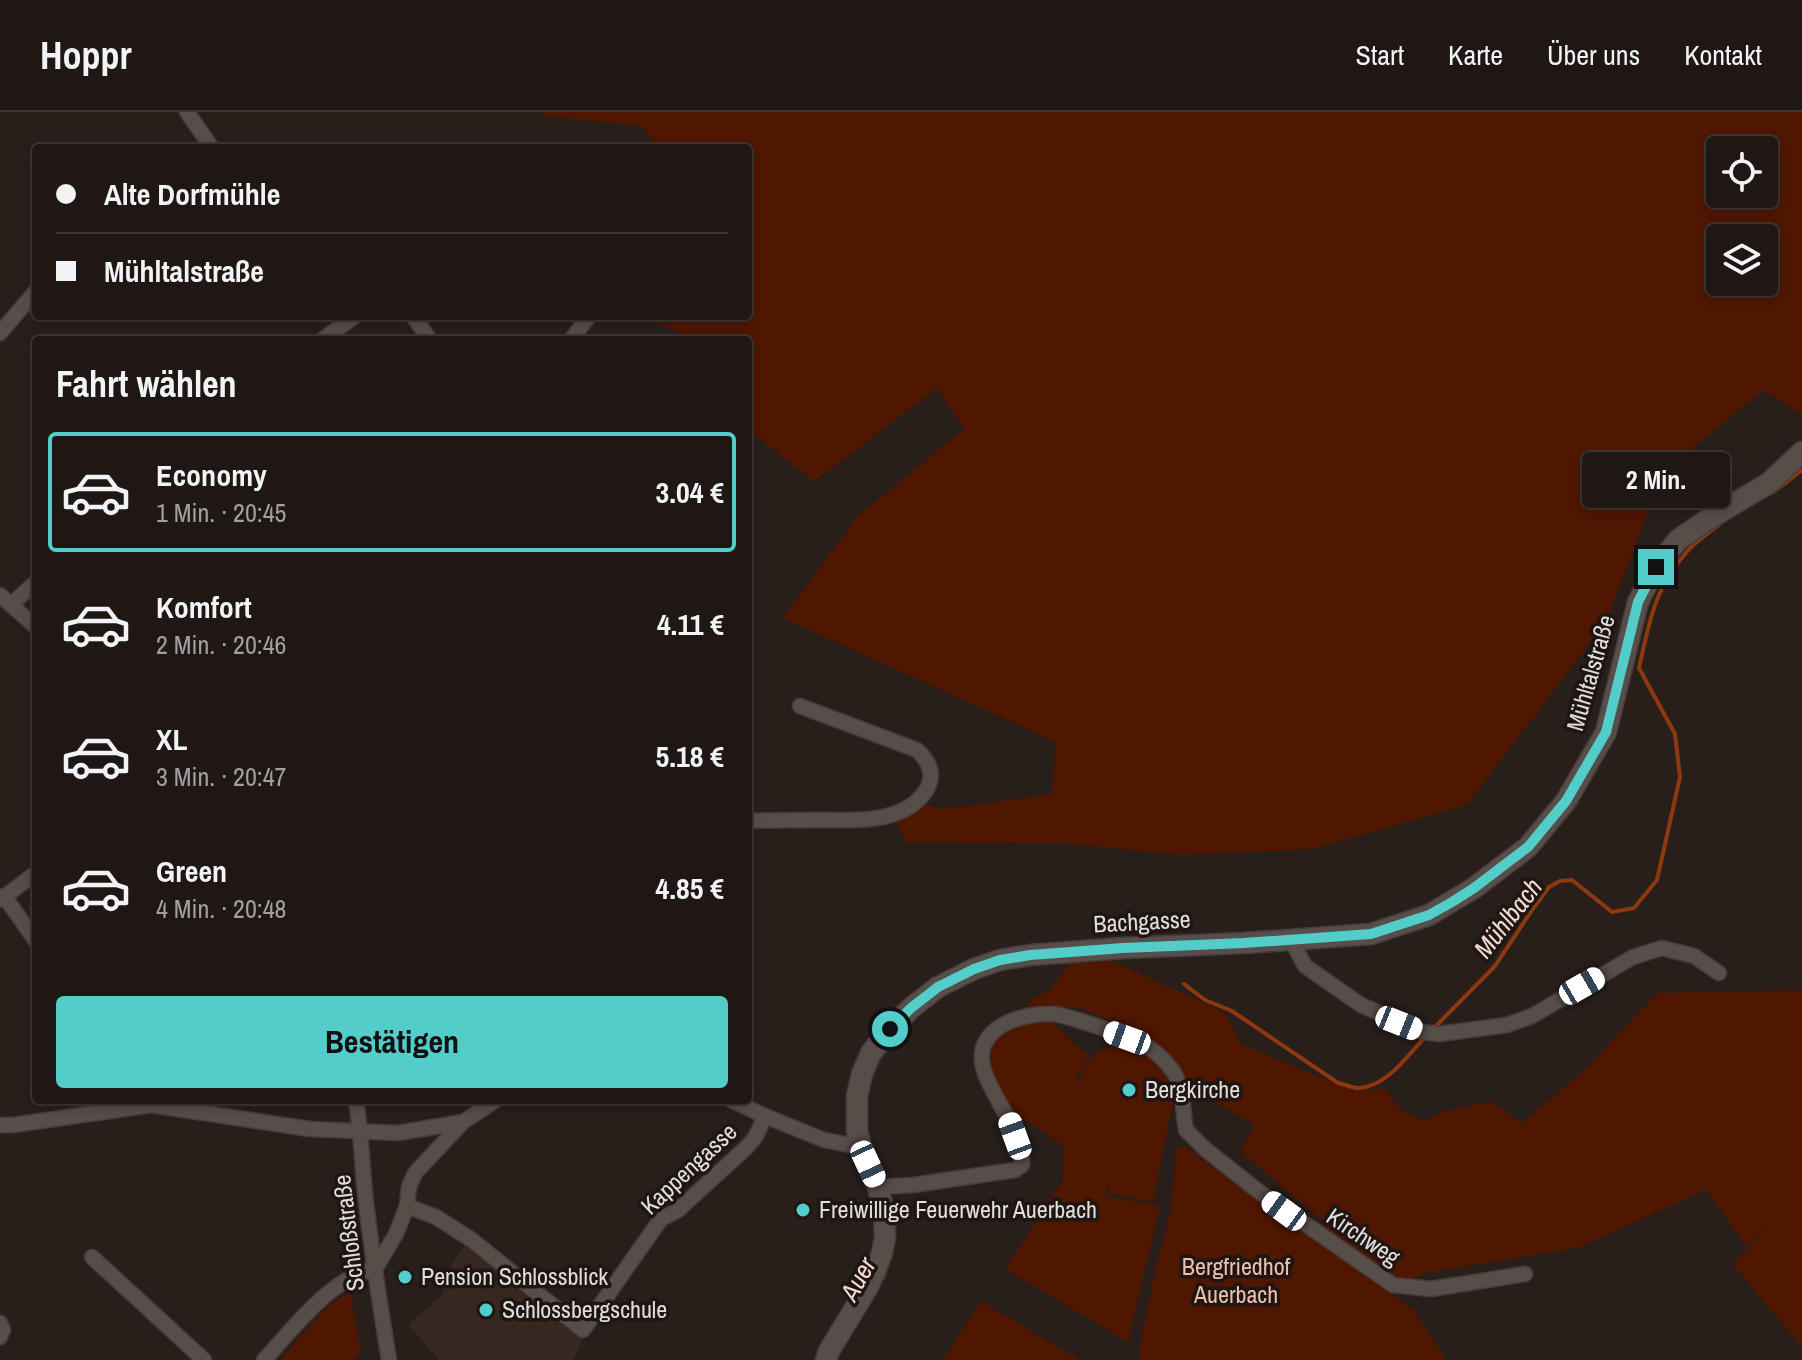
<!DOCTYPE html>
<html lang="de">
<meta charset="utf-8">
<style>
:root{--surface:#1e1714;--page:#26201d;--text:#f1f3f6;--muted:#a19fa0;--line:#3c3634;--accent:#53cdc9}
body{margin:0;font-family:"Archivo Narrow",sans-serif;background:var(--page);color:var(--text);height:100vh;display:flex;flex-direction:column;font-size:30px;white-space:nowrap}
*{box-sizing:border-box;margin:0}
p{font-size:26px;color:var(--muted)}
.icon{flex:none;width:44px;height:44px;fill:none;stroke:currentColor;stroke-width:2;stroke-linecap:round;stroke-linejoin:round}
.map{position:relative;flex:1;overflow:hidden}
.drawer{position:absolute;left:32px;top:224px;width:720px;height:768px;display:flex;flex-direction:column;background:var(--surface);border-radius:8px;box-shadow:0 4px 12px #0003,0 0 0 2px var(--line)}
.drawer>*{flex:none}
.top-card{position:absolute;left:32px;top:32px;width:720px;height:176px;border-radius:8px;box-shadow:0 4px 12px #0003,0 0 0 2px var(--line);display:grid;align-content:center;height:176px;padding:0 24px;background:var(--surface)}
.controls{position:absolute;left:1706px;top:24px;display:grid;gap:16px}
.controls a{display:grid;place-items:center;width:72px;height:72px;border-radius:8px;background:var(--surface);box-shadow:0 4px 12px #0003,0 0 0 2px var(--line);font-size:40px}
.end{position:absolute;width:36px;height:36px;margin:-18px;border:10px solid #53cdc9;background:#111;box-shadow:0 0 0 4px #111}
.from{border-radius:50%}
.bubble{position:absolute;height:56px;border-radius:8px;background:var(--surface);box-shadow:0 4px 12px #0003,0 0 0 2px var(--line);font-size:26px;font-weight:800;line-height:56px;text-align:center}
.car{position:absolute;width:24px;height:48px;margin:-24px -12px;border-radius:10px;box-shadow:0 0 6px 2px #0007;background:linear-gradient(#fff 24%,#345 0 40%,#fff 0 76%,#345 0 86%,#fff 0)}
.top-card b{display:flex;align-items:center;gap:28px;height:76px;font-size:30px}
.top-card b+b{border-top:2px solid var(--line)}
.top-card i{width:20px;height:20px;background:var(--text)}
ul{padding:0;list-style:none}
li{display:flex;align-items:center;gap:24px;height:120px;margin:0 16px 12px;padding:0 8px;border:4px solid transparent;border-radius:8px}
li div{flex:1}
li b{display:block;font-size:30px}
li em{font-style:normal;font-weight:800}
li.active{border-color:var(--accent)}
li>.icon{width:72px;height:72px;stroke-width:1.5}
h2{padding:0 24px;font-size:36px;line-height:96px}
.primary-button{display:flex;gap:16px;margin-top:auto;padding:16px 24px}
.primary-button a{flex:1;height:92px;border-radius:8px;background:var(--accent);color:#111;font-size:32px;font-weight:800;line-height:92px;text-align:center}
header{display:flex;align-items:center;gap:48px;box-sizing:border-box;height:112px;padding:0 40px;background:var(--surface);border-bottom:2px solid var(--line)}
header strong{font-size:38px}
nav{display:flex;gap:44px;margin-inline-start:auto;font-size:28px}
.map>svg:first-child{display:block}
.built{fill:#362721}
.green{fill:#4f1600;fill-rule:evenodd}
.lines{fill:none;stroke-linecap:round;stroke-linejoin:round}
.stream{stroke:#8e3810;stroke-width:4}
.minor-casing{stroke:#433c39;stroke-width:17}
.secondary-casing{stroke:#433c39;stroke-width:23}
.minor{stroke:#574d49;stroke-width:14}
.secondary{stroke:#574d49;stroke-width:20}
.route{stroke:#53cdc9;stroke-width:10}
.poi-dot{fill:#53cdc9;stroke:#1e1612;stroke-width:3}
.labels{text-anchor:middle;stroke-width:7;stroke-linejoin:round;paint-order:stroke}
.street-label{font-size:24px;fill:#e3dddb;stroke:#1e1612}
.poi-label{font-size:24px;fill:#e3dddb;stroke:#1e1612;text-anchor:start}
.park-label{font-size:24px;fill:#f0bfac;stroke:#1e1612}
.water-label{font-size:26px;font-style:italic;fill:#f4dad1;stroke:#1e1612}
</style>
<header>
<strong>Hoppr</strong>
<nav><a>Start</a><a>Karte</a><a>Über uns</a><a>Kontakt</a></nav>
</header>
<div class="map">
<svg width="1802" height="1248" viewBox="0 0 1802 1248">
<rect width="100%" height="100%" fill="#281f1b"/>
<path class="built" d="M467 1130 583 1228 573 1248H439L408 1213 442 1183 450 1154Z"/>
<g class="green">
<path d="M543 0H1802V303L1764 278 1663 360 1607 508 1467 693 1312 737 1182 743 1071 732 905 730 896 709 925 692 942 697 1052 682 1056 630 783 506 857 405 964 317 937 276 814 370 748 317V228H682L674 217 635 204H748V36H658L642 14 542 4ZM1720 38H1764V82H1720ZM1720 126H1764V170H1720Z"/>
<path d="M1099 843 1224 900 1241 932 1351 978 1385 977 1403 1000 1425 1009 1441 1000 1491 989 1522 1011 1588 955 1657 881 1802 878V1235L1733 1153 1781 1100 1747 1135 1706 1078 1577 1136 1426 1161 1400 1171 1321 1114 1323 1109 1241 1040 1254 1012 1187 976 1157 936 1134 919 1081 896 1026 894 1035 885 1049 879 1070 851Z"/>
<path d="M1049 907 1089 945 1077 965 1076 972C1082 964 1085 951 1093 944 1129 914 1163 946 1177 981L1170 1003 1153 1090 1107 1081 1109 1070 1104 1084 1160 1094 1128 1230 1005 1157 1062 1070 1065 1035 1027 1009H1018C1012 999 989 963 988 954 983 916 1021 911 1049 907Z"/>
<path d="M1186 1034 1207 1051 1334 1139 1414 1198 1446 1248H1140L1139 1239 1156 1155 1170 1103 1177 1035Z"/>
<path d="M350 1179 361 1240 353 1248H280L326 1196Z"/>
<path d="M981 1189 1080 1248H943Z"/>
</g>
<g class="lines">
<g class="stream">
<path d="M1772 381 1802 358"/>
<path d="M1184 872 1205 888 1232 899 1338 971C1344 972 1352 976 1358 976 1387 975 1408 943 1426 924"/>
<path d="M1432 918 1495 854 1532 798 1549 775 1560 769 1572 768 1612 800 1634 796 1657 768 1680 665 1675 622 1639 556C1649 512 1654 477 1685 442 1695 429 1711 420 1723 409"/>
<path d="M894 1124 895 1098"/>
<path d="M883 1166 892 1140"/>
</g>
<defs>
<g id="minor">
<path d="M187 0 212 36"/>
<path d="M413 204 430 228"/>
<path d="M0 221 36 179"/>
<path d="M322 228 355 204"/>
<path d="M571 228 589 204"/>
<path d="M0 483 36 515"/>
<path d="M12 492 36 470"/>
<path d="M748 709C771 708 794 708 817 708 853 708 905 713 927 677 935 662 929 649 917 638L800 594"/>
<path d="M4 784 36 829"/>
<path d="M0 788 36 761"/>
<path d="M1291 828 1305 854 1361 893 1422 920 1439 922 1507 913 1532 904 1633 845 1662 836 1694 844 1719 861"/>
<path d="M356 988C361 1019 362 1050 365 1081 371 1137 380 1193 389 1248"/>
<path d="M731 988 765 1004 824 1028 861 1035"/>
<path d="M0 1013H13L151 993 310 1017 398 1021 463 1010 496 988"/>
<path d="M878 1075 913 1073 1015 1058 1022 1053C1025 1012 970 966 984 933 994 909 1029 901 1053 902 1067 903 1127 924 1141 931 1153 937 1165 948 1173 959 1185 978 1182 998 1186 1018L1205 1037 1258 1079 1393 1173 1431 1177 1525 1162"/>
<path d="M407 1094 436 1105 472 1128 583 1218 661 1107 677 1099 748 1034 756 1024 765 1004"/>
<path d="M92 1145 204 1248"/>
<path d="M0 1211 3 1218 0 1225"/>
<path d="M264 1248C292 1218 332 1164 375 1157L396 1122 407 1094 409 1075 415 1061 463 1010"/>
</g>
<path id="secondary" d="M826 1248 829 1239 869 1173 882 1141 885 1125 884 1102 878 1075 861 1035 857 1018V984L862 962 871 941 890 917 911 896 938 875 974 857 1000 848 1030 843 1123 836 1244 831 1371 822 1429 803 1474 776 1528 735 1566 689 1606 620 1638 490 1656 455 1678 428 1707 408 1769 371 1802 340"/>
</defs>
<use href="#minor" class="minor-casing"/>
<use href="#secondary" class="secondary-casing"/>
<use href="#minor" class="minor"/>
<use href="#secondary" class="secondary"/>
</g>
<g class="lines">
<path class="route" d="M890 917 911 896 938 875 974 857 1000 848 1030 843 1123 836 1244 831 1371 822 1429 803 1452 790 1474 776 1528 735 1566 689 1606 620 1638 490 1656 455"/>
</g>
<g class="poi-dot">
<circle cx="1129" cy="978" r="8"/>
<circle cx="803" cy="1098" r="8"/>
<circle cx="405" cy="1165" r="8"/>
<circle cx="486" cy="1198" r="8"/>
</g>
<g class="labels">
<g class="street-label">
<text transform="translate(1591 561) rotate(-74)" y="8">Mühltalstraße</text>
<text transform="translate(1142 810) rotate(-3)" y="8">Bachgasse</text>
<text transform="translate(689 1057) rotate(-43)" y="8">Kappengasse</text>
<text transform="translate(349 1121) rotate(-97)" y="8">Schloßstraße</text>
<text transform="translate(1363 1125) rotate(34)" y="8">Kirchweg</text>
</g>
<g class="poi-label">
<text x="1145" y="986">Bergkirche</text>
<text x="819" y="1106">Freiwillige Feuerwehr Auerbach</text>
<text x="421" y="1173">Pension Schlossblick</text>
<text x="502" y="1206">Schlossbergschule</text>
</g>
<g class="park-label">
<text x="1236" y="1163">Bergfriedhof<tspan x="1236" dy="28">Auerbach</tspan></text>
</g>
<g class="water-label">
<text transform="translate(1508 806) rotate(-52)" y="9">Mühlbach</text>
<text transform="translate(858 1167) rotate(-61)" y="9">Auer</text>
</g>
</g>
</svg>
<div class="controls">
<a><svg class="icon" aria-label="locate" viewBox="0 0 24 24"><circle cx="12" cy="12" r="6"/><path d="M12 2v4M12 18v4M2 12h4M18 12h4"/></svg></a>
<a><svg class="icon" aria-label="layers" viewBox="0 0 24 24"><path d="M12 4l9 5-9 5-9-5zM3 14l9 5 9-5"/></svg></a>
</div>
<i class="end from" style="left:890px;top:917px"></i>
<i class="end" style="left:1656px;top:455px"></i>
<div class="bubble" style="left:1582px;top:340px;width:148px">2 Min.</div>
<i class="car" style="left:1582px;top:874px;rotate:60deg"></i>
<i class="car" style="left:1399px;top:911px;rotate:112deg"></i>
<i class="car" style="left:1127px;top:926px;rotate:290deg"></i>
<i class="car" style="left:1015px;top:1024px;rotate:340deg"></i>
<i class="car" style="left:868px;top:1052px;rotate:155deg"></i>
<i class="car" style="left:1284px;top:1099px;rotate:306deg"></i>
<div class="top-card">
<b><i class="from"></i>Alte Dorfmühle</b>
<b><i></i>Mühltalstraße</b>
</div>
<section class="drawer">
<h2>Fahrt wählen</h2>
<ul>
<li class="active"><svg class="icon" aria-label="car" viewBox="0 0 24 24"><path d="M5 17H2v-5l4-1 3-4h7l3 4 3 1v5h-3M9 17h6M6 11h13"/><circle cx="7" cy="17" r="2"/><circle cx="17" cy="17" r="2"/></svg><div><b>Economy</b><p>1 Min. · 20:45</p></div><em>3.04 €</em></li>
<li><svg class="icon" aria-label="car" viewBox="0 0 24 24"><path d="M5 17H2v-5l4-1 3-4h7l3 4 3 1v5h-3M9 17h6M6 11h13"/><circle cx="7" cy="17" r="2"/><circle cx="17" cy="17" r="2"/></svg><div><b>Komfort</b><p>2 Min. · 20:46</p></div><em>4.11 €</em></li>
<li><svg class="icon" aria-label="car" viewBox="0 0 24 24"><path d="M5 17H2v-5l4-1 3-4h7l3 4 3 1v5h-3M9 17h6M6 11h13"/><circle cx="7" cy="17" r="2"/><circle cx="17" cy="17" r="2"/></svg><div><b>XL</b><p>3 Min. · 20:47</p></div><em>5.18 €</em></li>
<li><svg class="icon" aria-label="car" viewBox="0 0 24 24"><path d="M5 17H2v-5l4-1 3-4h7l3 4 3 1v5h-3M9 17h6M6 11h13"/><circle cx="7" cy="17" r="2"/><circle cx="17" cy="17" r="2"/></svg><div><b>Green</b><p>4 Min. · 20:48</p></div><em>4.85 €</em></li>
</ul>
<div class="primary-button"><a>Bestätigen</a></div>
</section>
</div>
